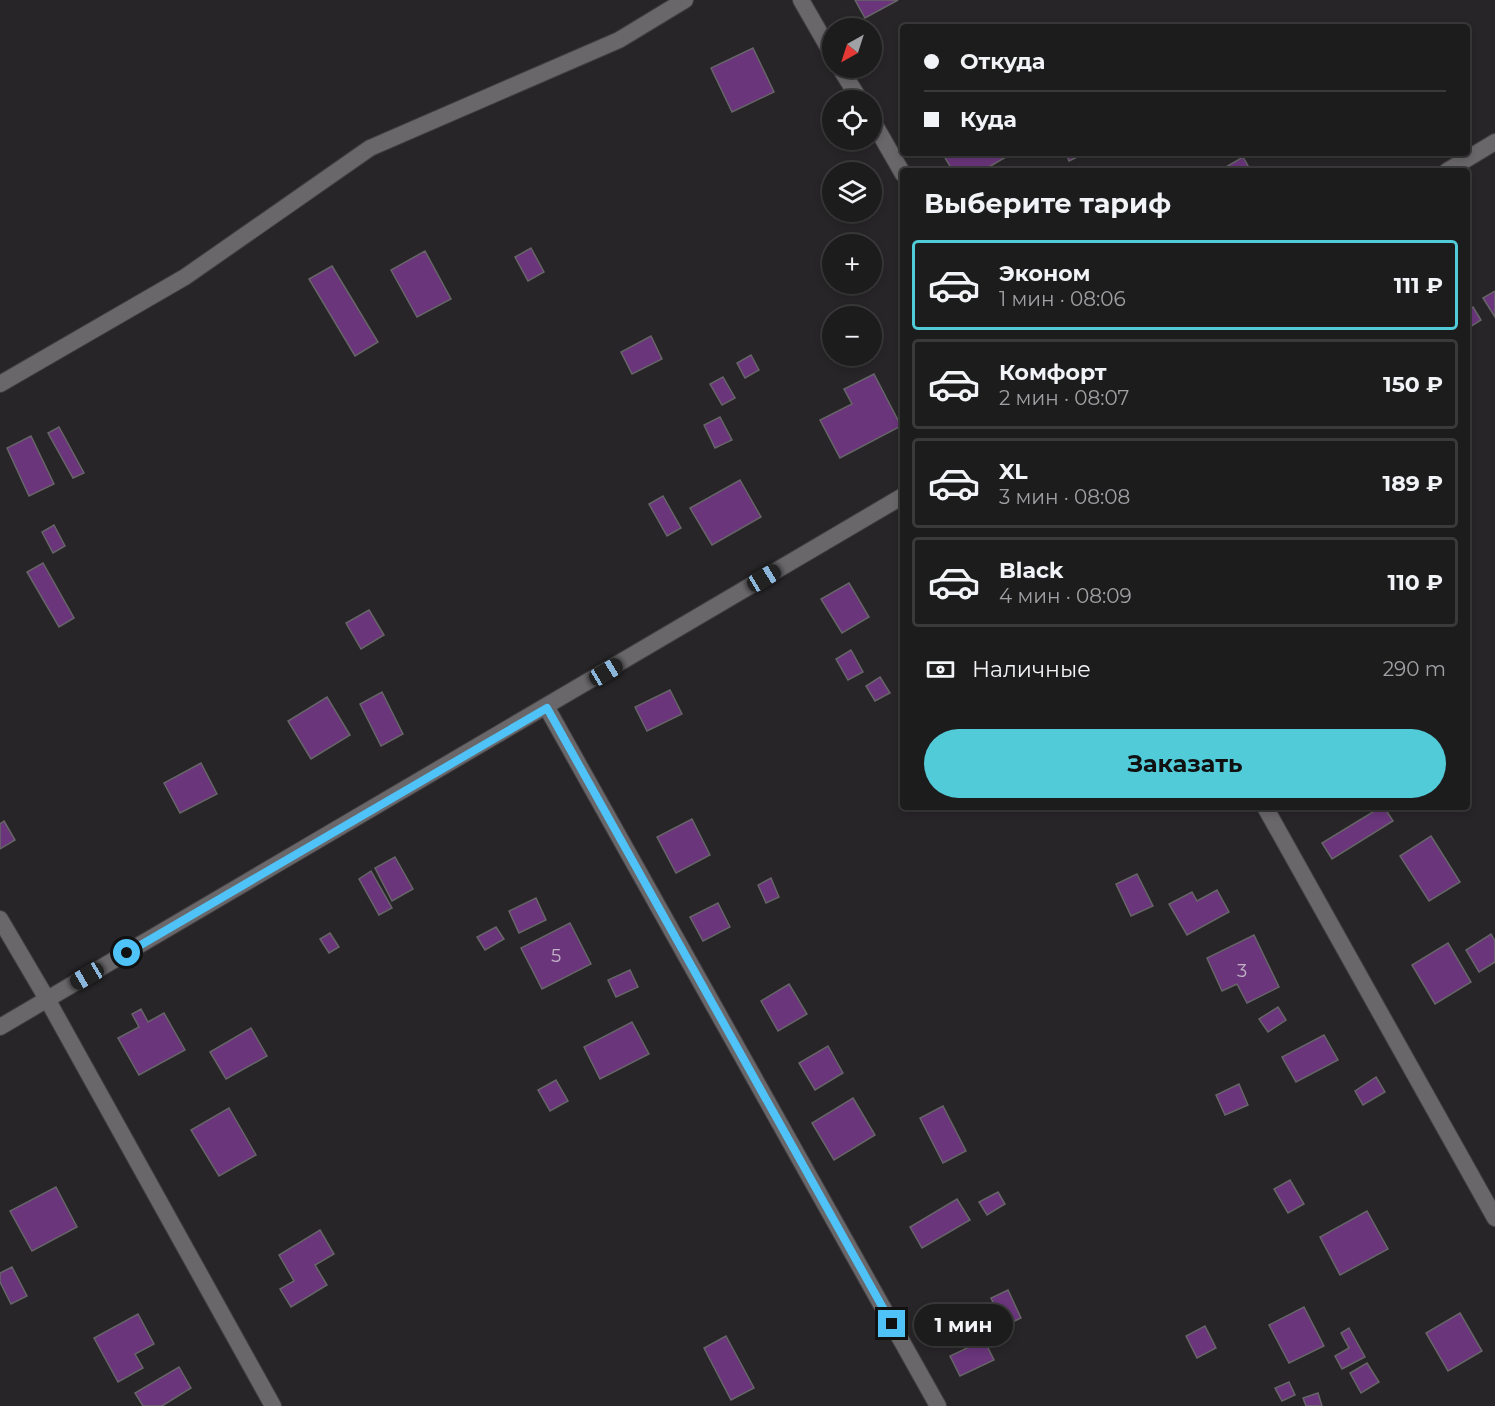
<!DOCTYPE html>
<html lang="ru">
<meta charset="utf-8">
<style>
:root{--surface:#1d1c1d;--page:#252526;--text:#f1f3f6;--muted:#a0a1a4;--line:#3b3a3b;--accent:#52cbd9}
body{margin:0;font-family:Montserrat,sans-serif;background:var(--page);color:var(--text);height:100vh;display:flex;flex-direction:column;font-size:22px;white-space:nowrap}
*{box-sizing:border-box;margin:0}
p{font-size:20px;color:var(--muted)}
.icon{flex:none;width:33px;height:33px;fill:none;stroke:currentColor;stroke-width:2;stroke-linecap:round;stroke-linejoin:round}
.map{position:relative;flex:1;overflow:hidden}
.side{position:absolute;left:900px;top:168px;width:570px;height:642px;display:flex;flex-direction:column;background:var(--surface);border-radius:6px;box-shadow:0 3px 9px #0003,0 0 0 2px var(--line)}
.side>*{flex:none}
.guide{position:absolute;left:900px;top:24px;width:570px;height:132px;border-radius:6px;box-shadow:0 3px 9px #0003,0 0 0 2px var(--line);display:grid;align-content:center;height:132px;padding:0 24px;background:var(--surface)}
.needle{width:39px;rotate:219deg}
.fabs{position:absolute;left:822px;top:18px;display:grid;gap:12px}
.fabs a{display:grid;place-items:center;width:60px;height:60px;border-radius:50%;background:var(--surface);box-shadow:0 3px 9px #0003,0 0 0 2px var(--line);font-size:30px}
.end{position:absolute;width:27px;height:27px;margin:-14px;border:8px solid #4fc3f7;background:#111;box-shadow:0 0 0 3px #111}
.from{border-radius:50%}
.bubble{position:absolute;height:42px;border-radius:21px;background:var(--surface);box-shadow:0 3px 9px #0003,0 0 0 2px var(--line);font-size:20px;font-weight:700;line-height:42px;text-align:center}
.car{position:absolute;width:18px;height:36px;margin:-18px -9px;border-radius:8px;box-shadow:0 0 4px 2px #0007;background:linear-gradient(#222 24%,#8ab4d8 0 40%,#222 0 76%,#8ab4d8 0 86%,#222 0)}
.guide b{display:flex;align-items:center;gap:21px;height:57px;font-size:22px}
.guide b+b{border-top:2px solid var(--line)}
.guide i{width:15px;height:15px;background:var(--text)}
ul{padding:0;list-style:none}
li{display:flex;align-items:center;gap:18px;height:90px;margin:0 12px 9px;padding:0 12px;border:3px solid var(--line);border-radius:6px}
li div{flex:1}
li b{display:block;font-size:22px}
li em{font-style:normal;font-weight:700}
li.active{border-color:var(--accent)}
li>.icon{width:54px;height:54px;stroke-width:1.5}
h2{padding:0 24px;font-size:27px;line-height:72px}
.pay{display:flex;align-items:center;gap:15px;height:66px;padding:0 24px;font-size:22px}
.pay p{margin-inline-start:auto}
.cta{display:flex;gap:12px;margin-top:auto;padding:12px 24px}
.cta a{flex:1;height:69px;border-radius:36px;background:var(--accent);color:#111;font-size:24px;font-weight:700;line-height:69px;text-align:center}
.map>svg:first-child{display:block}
.building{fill:#6a357b;stroke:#666567;stroke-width:1.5}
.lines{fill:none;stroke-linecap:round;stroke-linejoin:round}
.service-casing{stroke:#424042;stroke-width:18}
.minor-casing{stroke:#424042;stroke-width:18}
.service{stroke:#69676a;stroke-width:16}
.minor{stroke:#69676a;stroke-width:16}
.route{stroke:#4fc3f7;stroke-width:8}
.labels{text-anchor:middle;stroke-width:5;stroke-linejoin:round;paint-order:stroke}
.number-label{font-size:18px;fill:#c2b4c6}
</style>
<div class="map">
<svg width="1495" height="1406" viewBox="0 0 1495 1406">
<rect width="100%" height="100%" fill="#272527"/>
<g class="building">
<path d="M855 0H898L865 18Z"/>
<path d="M753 48 774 92 732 112 711 68Z"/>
<path d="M942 153H1003L1006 157 982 171H953Z"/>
<path d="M1066 153H1086L1069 161Z"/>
<path d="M1243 157 1251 171H1219Z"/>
<path d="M531 248 544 272 528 281 515 257Z"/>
<path d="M425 251 451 299 417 317 391 270Z"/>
<path d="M332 266 378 342 355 356 309 279Z"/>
<path d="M1495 291V317L1483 298Z"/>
<path d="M1473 307 1481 320 1467 329V311Z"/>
<path d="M651 336 662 359 632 374 621 352Z"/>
<path d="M751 355 759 370 745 378 737 363Z"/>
<path d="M874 374 901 426 840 458 820 420 852 404 844 389Z"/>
<path d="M723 377 735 398 722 405 710 384Z"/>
<path d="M720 417 732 440 715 448 704 425Z"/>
<path d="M59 427 84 473 73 478 48 433Z"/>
<path d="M31 436 54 484 29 496 7 448Z"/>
<path d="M740 480 761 517 712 545 690 508Z"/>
<path d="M663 496 681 528 667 536 649 504Z"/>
<path d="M54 525 65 546 53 553 42 532Z"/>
<path d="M43 563 74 618 59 627 27 572Z"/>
<path d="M849 583 869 617 842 633 821 599Z"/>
<path d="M369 610 384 635 361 649 346 623Z"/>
<path d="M851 650 863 672 848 680 836 659Z"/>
<path d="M880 677 890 693 875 701 866 686Z"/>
<path d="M670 690 682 714 647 731 635 707Z"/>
<path d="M382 692 403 734 381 746 360 704Z"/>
<path d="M327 697 350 735 311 759 288 721Z"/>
<path d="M201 763 217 794 180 813 164 783Z"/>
<path d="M1381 807H1384L1393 821 1332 859 1322 843Z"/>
<path d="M692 819 710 855 676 873 657 837Z"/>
<path d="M4 821 15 840 0 849V824Z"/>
<path d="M1431 836 1460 882 1429 901 1400 856Z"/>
<path d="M395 857 413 889 392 901 375 868Z"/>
<path d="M371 871 392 908 379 915 359 879Z"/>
<path d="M1137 874 1153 906 1131 916 1116 884Z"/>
<path d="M771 878 779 897 766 903 758 885Z"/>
<path d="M1217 890 1229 912 1187 935 1169 904 1192 892 1197 901Z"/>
<path d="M536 898 546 920 519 933 509 911Z"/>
<path d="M718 903 730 927 703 941 690 917Z"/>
<path d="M570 923 591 964 542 989 521 948Z"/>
<path d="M496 927 504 939 485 950 477 937Z"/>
<path d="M330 933 339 947 329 953 320 939Z"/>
<path d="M1491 934 1495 941V962L1479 972 1466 950Z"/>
<path d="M1254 935 1279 987 1247 1003 1237 984 1222 991 1207 958Z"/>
<path d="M1448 943 1471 982 1435 1004 1412 965Z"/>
<path d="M630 970 638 987 616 997 608 980Z"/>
<path d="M789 984 807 1014 778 1031 761 1001Z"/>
<path d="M1278 1007 1286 1020 1268 1032 1259 1019Z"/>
<path d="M141 1009 148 1022 164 1013 185 1050 139 1075 118 1038 139 1027 132 1014Z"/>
<path d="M632 1022 649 1054 600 1079 584 1047Z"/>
<path d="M251 1028 267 1056 226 1079 210 1052Z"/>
<path d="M1324 1035 1338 1060 1296 1082 1282 1057Z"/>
<path d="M828 1046 843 1073 815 1090 799 1063Z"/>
<path d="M1376 1077 1385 1092 1363 1105 1355 1091Z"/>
<path d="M556 1080 568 1101 550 1111 538 1090Z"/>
<path d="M1239 1084 1248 1105 1225 1115 1216 1095Z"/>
<path d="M853 1098 875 1135 834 1160 812 1123Z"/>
<path d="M943 1106 966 1151 943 1163 920 1118Z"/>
<path d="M229 1108 256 1155 219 1176 191 1130Z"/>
<path d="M1290 1180 1304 1204 1288 1213 1274 1189Z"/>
<path d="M56 1187 77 1227 32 1251 10 1211Z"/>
<path d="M998 1192 1005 1204 987 1215 979 1202Z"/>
<path d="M957 1199 970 1220 922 1248 910 1227Z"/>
<path d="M1367 1211 1388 1249 1340 1275 1320 1237Z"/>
<path d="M320 1230 334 1254 315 1265 327 1285 291 1307 280 1289 294 1281 279 1255Z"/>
<path d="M12 1267 27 1296 11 1304 0 1282V1273Z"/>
<path d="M1008 1290 1021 1318 1004 1326 991 1298Z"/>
<path d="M1304 1307 1324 1346 1289 1363 1269 1325Z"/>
<path d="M1460 1313 1482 1351 1448 1371 1426 1333Z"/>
<path d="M138 1314 154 1344 135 1354 143 1368 118 1382 94 1338Z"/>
<path d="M1205 1326 1216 1348 1197 1358 1186 1336Z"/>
<path d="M1349 1328 1365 1357 1342 1369 1335 1356 1349 1348 1341 1333Z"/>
<path d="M726 1336 754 1388 731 1400 704 1348Z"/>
<path d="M984 1340 994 1360 960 1376 950 1356Z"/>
<path d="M1367 1363 1379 1382 1361 1393 1350 1373Z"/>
<path d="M179 1367 191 1388 162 1406H143L135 1393Z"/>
<path d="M1289 1382 1295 1395 1282 1401 1275 1388Z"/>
<path d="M1318 1393 1322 1406H1306L1303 1398Z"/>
</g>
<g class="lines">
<defs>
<g id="service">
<path d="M801 0 832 54"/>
<path d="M840 68 860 100"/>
<path d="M872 120 903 174"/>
<path d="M0 384 185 277 370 148 619 40 685 0"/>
<path d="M1265 807 1495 1218"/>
</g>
<g id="minor">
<path d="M1447 171 1495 142"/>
<path d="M547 708 938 1406"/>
<path d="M0 919 47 999 273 1406"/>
<path d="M0 1027 903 496"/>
</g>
</defs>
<use href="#service" class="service-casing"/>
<use href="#minor" class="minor-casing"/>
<use href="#service" class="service"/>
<use href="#minor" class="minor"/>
</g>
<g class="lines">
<path class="route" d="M127 953 547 708 892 1324"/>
</g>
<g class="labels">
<g class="number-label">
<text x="556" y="962">5</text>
<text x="1242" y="977">3</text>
</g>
</g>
</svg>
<div class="fabs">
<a><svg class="needle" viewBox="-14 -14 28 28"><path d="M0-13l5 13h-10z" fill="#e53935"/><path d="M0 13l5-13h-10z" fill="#a0a1a4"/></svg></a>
<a><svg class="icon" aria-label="locate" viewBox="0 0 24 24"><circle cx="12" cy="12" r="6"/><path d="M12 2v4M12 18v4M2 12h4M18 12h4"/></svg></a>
<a><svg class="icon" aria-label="layers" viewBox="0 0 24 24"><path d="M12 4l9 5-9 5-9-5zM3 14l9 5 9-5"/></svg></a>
<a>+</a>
<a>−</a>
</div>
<i class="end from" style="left:127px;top:953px"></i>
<i class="end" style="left:892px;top:1324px"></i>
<div class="bubble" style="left:914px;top:1304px;width:99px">1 мин</div>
<i class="car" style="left:764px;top:578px;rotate:59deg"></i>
<i class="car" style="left:606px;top:672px;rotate:59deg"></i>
<i class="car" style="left:87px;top:976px;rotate:240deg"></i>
<div class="guide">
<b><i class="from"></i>Откуда</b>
<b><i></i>Куда</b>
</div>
<section class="side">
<h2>Выберите тариф</h2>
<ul>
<li class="active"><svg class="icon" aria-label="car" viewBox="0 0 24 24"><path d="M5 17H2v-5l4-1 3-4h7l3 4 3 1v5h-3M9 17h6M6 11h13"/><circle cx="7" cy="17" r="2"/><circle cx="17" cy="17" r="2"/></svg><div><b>Эконом</b><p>1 мин · 08:06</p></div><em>111 ₽</em></li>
<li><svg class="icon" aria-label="car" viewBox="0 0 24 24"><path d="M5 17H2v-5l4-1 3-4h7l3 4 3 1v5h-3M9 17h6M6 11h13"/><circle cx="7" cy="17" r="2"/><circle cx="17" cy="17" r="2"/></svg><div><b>Комфорт</b><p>2 мин · 08:07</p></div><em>150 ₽</em></li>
<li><svg class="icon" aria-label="car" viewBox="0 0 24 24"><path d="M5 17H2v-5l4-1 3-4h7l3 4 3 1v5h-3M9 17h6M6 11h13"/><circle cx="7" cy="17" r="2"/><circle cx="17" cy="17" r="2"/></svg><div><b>XL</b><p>3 мин · 08:08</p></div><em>189 ₽</em></li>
<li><svg class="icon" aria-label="car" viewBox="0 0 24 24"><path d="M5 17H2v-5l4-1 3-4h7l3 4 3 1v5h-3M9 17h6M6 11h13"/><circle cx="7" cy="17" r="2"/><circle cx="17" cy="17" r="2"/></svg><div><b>Black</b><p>4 мин · 08:09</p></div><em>110 ₽</em></li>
</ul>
<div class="pay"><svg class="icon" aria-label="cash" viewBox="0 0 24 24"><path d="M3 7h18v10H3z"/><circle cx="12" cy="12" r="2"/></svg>Наличные<p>290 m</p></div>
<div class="cta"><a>Заказать</a></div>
</section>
</div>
